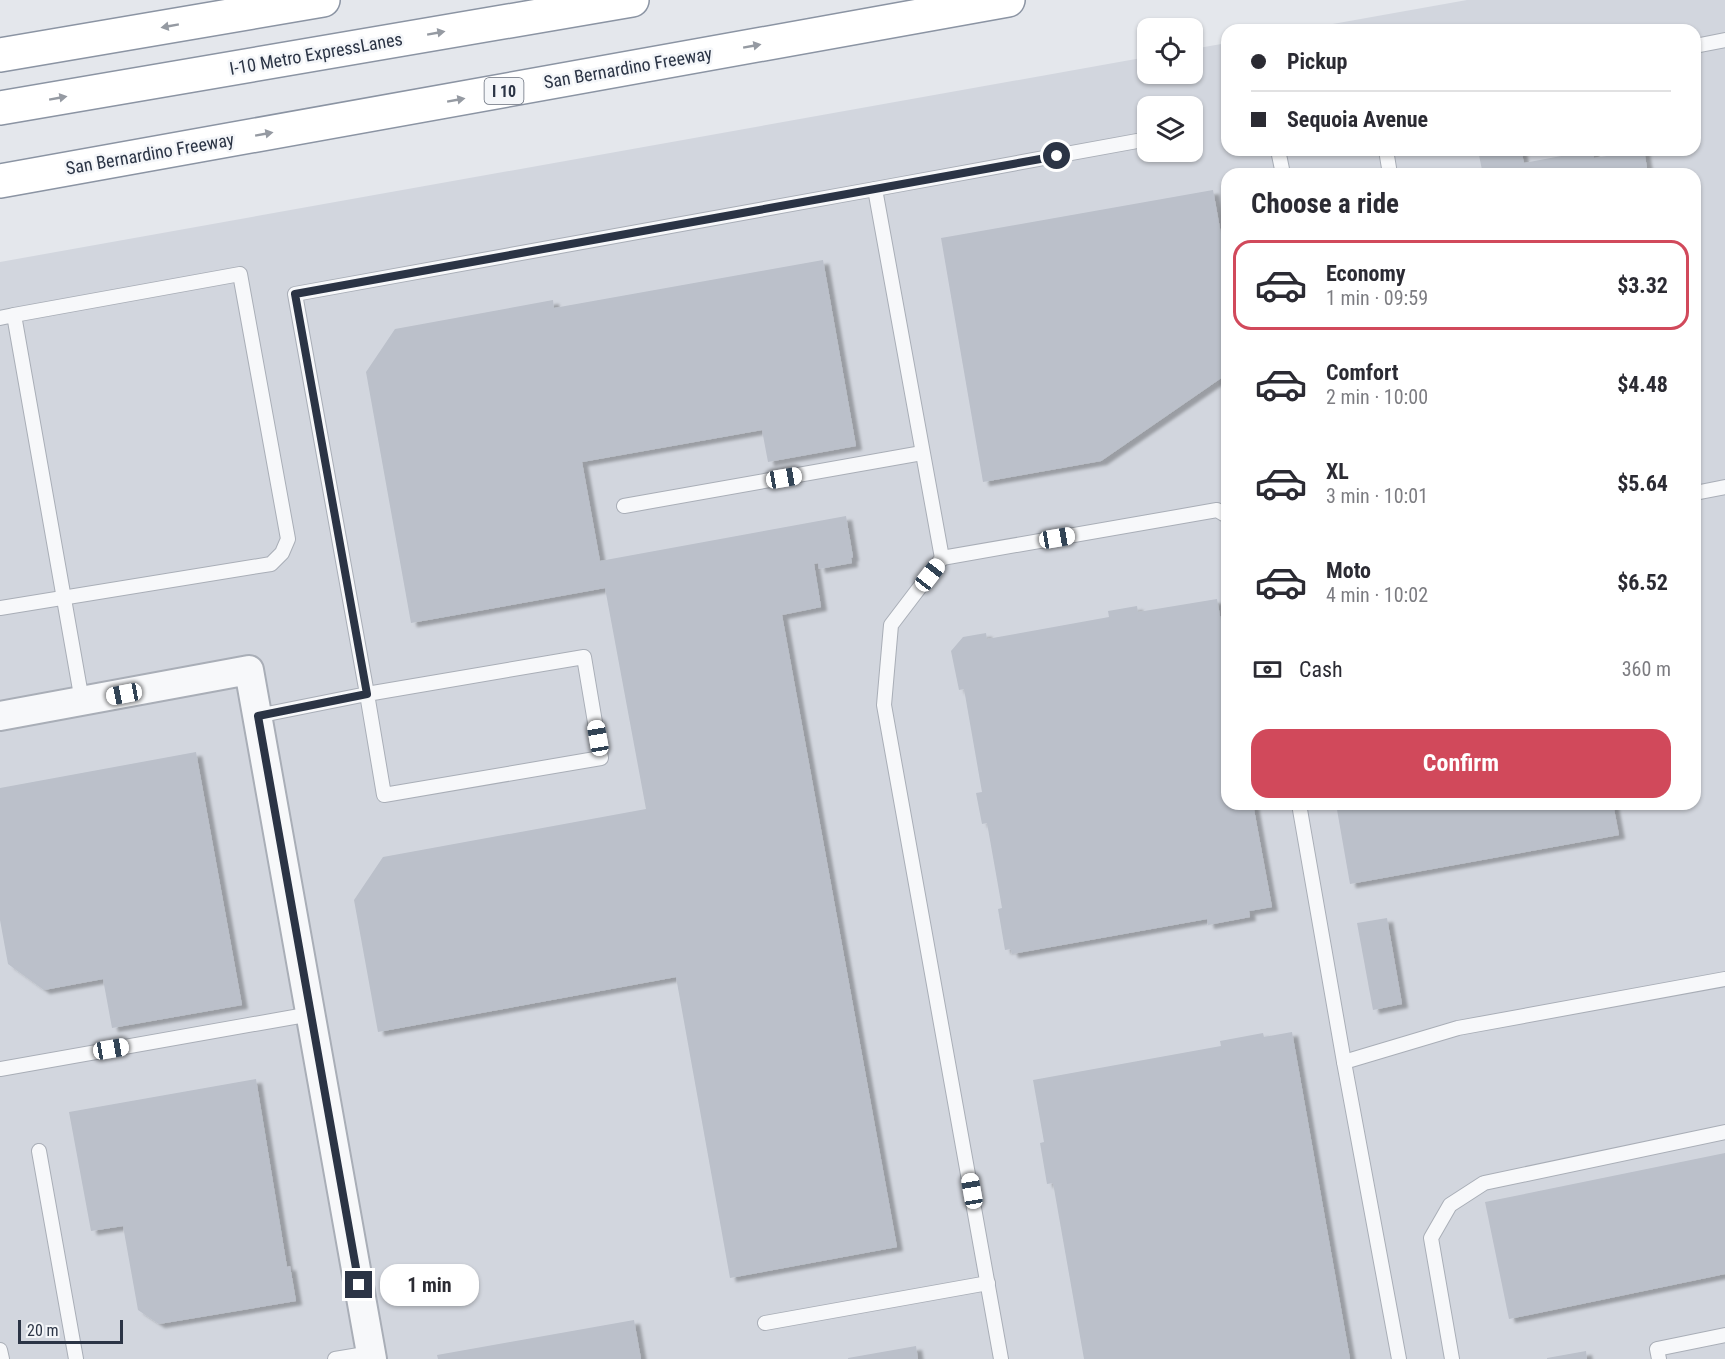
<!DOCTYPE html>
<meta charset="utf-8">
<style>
:root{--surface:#fff;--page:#f2f2f3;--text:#2b2b33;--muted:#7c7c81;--line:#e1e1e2;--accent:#d1495b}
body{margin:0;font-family:"Roboto Condensed",sans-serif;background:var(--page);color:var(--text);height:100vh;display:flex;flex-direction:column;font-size:22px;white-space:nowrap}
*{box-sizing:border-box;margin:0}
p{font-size:20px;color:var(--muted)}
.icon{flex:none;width:33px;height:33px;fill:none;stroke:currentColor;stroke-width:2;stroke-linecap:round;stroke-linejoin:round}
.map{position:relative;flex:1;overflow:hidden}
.side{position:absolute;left:1221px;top:168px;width:480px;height:642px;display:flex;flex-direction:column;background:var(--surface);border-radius:18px;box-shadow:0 2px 4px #0004}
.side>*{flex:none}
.top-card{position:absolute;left:1221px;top:24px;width:480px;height:132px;border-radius:18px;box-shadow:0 2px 4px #0004;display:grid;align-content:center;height:132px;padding:0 30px;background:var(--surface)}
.controls{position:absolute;left:1137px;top:18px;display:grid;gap:12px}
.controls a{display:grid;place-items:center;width:66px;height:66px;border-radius:12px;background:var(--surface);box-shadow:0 2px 4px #0004;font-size:30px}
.scale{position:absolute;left:18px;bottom:15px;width:105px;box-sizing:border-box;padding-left:6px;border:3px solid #2b3445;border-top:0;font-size:16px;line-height:21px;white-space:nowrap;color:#2b3445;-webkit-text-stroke:4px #f4f6f9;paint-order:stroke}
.end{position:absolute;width:27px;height:27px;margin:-14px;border:8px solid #2b3445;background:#fff;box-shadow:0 0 0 3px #fff}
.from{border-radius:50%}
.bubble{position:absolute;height:42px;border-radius:18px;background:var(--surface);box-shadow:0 2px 4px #0004;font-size:20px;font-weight:700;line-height:42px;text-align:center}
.car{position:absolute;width:18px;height:36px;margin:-18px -9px;border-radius:8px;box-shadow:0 0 4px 2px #0007;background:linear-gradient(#fff 24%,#345 0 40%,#fff 0 76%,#345 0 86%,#fff 0)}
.top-card b{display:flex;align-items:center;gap:21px;height:57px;font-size:22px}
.top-card b+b{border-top:2px solid var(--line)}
.top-card i{width:15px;height:15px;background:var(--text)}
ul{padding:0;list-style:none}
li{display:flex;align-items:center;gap:18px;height:90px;margin:0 12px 9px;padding:0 18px;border:3px solid transparent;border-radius:18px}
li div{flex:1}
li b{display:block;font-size:22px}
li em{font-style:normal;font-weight:700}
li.current{border-color:var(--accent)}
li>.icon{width:54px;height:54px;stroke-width:1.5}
h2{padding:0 30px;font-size:27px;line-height:72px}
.pay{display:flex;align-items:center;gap:15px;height:66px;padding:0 30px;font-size:22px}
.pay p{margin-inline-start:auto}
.primary-button{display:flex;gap:12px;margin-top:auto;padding:12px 30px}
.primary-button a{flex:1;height:69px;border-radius:18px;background:var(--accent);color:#fff;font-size:24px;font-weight:700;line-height:69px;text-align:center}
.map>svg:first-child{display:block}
.built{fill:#d2d6de;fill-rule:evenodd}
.building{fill:#bbc0ca;filter:url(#shadow)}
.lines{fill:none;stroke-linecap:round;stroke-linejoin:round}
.service-casing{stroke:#a9aeb7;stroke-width:16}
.minor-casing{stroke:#a9aeb7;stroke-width:32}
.motorway-casing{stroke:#8b94a3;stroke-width:36}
.service{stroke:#f7f8fa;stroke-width:14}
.minor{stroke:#f7f8fa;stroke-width:28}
.motorway{stroke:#fff;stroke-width:33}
.oneway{fill:#959aa2}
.route{stroke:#2b3445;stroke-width:8}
.labels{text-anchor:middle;stroke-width:5;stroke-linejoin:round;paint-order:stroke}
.shield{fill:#f4f6f9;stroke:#676e7b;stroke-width:1.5}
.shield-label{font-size:16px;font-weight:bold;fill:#2b3445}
.street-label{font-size:18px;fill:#2b3445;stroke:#f4f6f9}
</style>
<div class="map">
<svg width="1725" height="1359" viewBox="0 0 1725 1359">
<defs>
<filter id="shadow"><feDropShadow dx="6" dy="4" stdDeviation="1.5" flood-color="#0004"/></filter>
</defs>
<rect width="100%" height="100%" fill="#e4e7ec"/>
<path class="built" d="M1467 0H1725V1359H0V262L1147 57 1148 74H1192L1193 49 1227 43V150H1695V30H1299ZM1148 106H1192V152H1148ZM1227 174H1695V804H1227Z"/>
<g class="building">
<path d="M1504 150H1521L1524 163 1593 150 1594 158 1644 150 1648 174H1464L1482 170 1479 155Z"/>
<path d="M1213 190 1227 267V374L1101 461 983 482 941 238Z"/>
<path d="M823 260 856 446 768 462 762 430 582 462 600 561 846 516 853 557 851 558 852 563 819 569 818 563 814 564 821 607 782 615 897 1247 730 1278 676 977 378 1032 354 900 383 857 646 809 605 588 411 623 366 372 395 329 553 300 554 308Z"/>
<path d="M1217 599 1227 655V804H1253L1272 907 1249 911 1250 917 1208 925 1207 919 1012 954 1011 949 1005 950 998 909 1002 908 987 823 982 824 976 793 982 792 964 689 959 690 951 651 963 637 986 633 987 639 1109 617 1108 611 1137 606 1138 612Z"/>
<path d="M196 752 242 1005 112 1028 103 979 44 990 8 964 0 920V788Z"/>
<path d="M1336 804H1613L1619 835 1350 884Z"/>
<path d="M1387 918 1402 1004 1373 1010 1357 923Z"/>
<path d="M1292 1032 1350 1359H1084L1053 1183 1047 1184 1040 1143 1044 1142 1033 1080 1221 1046 1220 1041 1263 1033 1264 1037Z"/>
<path d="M256 1079 287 1267 290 1266 296 1301 159 1324 138 1310 123 1226 91 1231 69 1112Z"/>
<path d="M1725 1153V1274L1509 1319 1485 1202Z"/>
<path d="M634 1320 641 1359H438L437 1355Z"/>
<path d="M916 1346 918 1359H848V1358Z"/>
<path d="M1586 1351 1587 1359H1547V1358Z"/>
</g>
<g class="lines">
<defs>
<g id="service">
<path d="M1695 46 1725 40"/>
<path d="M1192 131 1194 130"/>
<path d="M1278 150 1283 174"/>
<path d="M1386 150 1390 174"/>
<path d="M875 189 1148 139"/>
<path d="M0 318 14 315 82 701"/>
<path d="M1695 493 1725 487"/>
<path d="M624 506 922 453"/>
<path d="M942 558 1217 510 1227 516"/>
<path d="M0 608 271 564 282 553 288 539 240 274 14 315"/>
<path d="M584 657 601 758 384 795 367 694Z"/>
<path d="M257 716 367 694 295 294 875 189 942 558 891 625 884 705 1001 1359"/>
<path d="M1299 804 1344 1062 1399 1359"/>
<path d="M1344 1062 1458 1028 1725 979"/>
<path d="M0 1069 311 1014"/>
<path d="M39 1151 76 1359"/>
<path d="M765 1323 988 1283"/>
<path d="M0 1350 2 1359"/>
<path d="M335 1359 371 1353"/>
<path d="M1452 1359 1431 1238 1450 1205 1484 1183 1725 1132"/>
<path d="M1659 1359 1657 1349 1725 1335"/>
</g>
<path id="minor" d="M0 716 249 670 372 1359"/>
<g id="motorway">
<path d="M0 55 323 0"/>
<path d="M0 108 632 0"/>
<path d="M0 181 1008 0"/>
</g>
</defs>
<use href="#service" class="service-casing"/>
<use href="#minor" class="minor-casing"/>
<use href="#motorway" class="motorway-casing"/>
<use href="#service" class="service"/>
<use href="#minor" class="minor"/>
<use href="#motorway" class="motorway"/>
</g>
<defs><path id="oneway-solid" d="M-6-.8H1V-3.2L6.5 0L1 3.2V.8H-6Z" transform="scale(1.5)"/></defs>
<g class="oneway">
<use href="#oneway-solid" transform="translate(170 26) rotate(170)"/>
<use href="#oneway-solid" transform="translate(436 33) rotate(-10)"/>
<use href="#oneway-solid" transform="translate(752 46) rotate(-10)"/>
<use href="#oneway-solid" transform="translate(58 98) rotate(-10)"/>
<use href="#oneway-solid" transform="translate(456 100) rotate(-10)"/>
<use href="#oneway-solid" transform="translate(264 134) rotate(-10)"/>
</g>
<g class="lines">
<path class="route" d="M359 1285 258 716 367 694 295 294 1057 156"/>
</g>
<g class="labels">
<rect class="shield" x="484.5" y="78" width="39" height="26" rx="4.5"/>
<g class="shield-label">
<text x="504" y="97">I 10</text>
</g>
<g class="street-label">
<text transform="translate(316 54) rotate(-10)" y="6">I-10 Metro ExpressLanes</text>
<text transform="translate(628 68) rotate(-10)" y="6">San Bernardino Freeway</text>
<text transform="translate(150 154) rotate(-10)" y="6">San Bernardino Freeway</text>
</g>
</g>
</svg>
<div class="controls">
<a><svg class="icon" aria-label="locate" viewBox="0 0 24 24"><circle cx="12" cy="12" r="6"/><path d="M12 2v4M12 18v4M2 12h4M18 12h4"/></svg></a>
<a><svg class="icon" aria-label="layers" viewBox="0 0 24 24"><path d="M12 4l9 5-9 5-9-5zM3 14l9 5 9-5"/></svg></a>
</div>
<div class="scale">20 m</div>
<i class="end from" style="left:1057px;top:156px"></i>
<i class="end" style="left:359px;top:1285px"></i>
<div class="bubble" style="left:380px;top:1264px;width:99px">1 min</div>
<i class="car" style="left:784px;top:478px;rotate:80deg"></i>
<i class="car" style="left:1057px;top:538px;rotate:80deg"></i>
<i class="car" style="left:930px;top:575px;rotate:38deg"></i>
<i class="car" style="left:124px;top:694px;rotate:259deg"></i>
<i class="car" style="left:598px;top:738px;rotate:350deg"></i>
<i class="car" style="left:111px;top:1049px;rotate:80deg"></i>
<i class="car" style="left:972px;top:1191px;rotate:350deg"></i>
<div class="top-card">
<b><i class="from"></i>Pickup</b>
<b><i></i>Sequoia Avenue</b>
</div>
<section class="side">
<h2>Choose a ride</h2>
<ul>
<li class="current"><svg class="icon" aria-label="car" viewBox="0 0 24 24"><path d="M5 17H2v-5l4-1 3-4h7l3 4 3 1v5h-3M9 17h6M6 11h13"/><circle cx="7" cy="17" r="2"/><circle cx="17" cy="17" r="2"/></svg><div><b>Economy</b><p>1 min · 09:59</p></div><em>$3.32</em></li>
<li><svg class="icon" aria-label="car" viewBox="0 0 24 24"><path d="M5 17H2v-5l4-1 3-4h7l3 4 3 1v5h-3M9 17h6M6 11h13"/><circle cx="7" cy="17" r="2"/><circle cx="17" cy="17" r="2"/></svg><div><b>Comfort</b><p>2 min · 10:00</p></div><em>$4.48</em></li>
<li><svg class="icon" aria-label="car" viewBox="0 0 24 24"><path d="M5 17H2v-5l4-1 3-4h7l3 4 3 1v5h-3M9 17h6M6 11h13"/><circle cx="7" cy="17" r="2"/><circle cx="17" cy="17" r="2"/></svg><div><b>XL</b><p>3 min · 10:01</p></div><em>$5.64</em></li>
<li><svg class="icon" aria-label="car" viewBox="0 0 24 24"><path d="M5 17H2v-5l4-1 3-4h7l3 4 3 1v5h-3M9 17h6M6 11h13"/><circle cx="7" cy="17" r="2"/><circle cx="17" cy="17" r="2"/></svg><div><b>Moto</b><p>4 min · 10:02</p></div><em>$6.52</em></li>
</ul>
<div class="pay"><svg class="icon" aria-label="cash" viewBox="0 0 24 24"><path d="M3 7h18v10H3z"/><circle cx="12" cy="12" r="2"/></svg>Cash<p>360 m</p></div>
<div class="primary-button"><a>Confirm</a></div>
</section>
</div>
